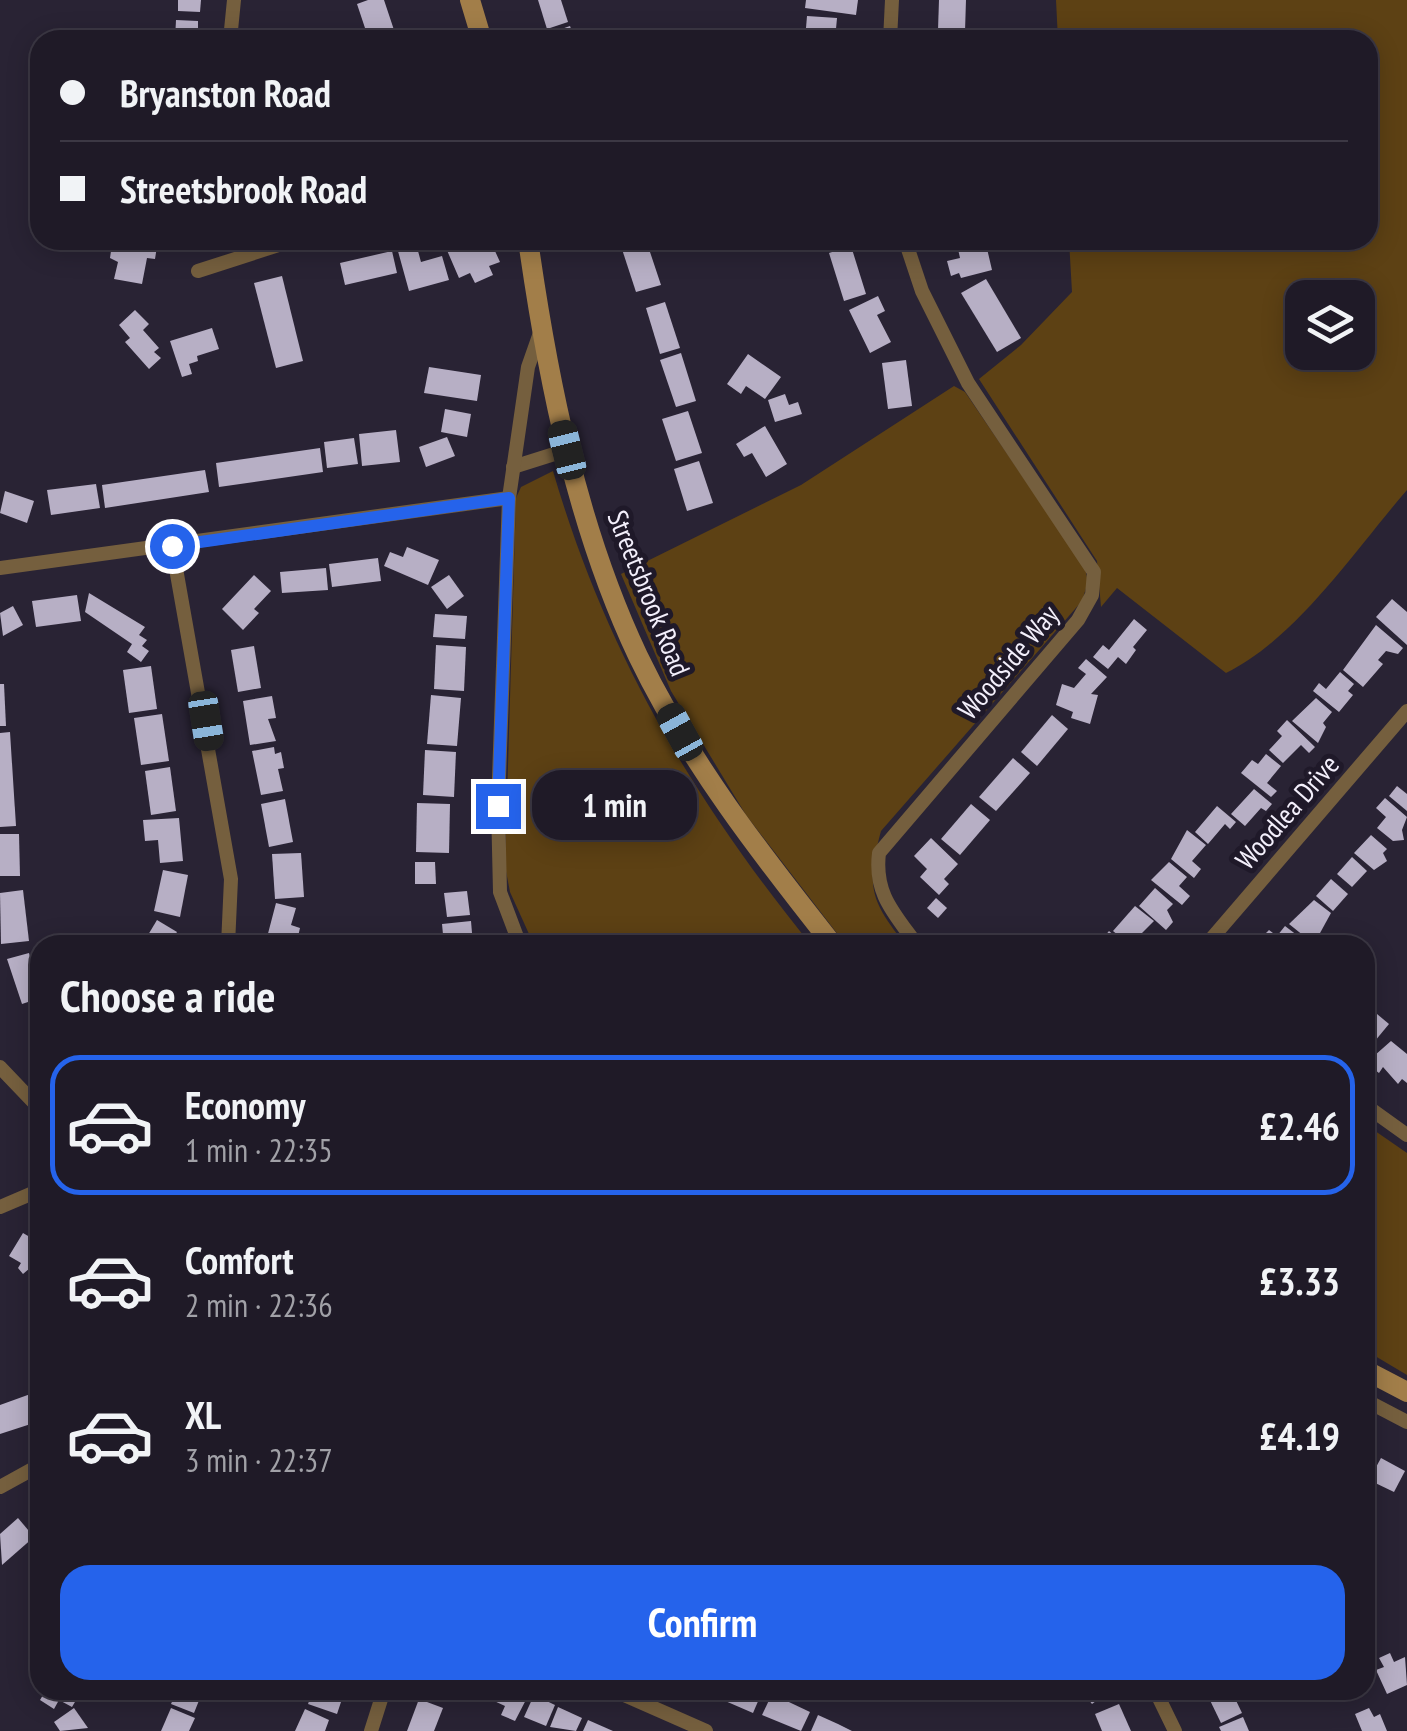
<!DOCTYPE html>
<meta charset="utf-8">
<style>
:root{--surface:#1f1a27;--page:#27232f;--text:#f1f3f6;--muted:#a1a1a7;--line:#3c3844;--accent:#2563eb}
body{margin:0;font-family:"PT Sans Narrow",sans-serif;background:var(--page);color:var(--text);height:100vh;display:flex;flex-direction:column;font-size:38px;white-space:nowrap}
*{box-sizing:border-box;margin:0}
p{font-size:32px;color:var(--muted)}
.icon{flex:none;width:55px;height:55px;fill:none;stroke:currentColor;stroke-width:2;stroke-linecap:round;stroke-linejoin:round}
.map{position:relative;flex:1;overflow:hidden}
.panel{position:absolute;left:30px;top:935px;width:1345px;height:765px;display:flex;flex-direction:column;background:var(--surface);border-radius:30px;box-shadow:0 5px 25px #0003,0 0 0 2px var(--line)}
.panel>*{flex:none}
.top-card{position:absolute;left:30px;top:30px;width:1348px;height:220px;border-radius:30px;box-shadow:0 5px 25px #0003,0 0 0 2px var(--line);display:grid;align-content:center;height:220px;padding:0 30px;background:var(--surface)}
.controls{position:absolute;left:1285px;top:280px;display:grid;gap:20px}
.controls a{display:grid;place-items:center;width:90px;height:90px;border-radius:20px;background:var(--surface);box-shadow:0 5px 25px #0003,0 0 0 2px var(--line);font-size:50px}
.end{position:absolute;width:45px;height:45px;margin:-22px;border:12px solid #2563eb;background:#fff;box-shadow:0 0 0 5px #fff}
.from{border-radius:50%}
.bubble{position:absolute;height:70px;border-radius:30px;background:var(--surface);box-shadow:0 5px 25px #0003,0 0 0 2px var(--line);font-size:32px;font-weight:800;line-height:70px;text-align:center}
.car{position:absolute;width:30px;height:60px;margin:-30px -15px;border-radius:12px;box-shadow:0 0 8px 2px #0007;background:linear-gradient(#222 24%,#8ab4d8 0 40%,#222 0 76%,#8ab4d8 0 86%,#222 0)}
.top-card b{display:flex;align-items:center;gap:35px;height:95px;font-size:38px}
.top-card b+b{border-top:2px solid var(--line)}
.top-card i{width:25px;height:25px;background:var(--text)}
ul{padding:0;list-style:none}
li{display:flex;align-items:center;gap:30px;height:140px;margin:0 20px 15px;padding:0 10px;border:5px solid transparent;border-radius:30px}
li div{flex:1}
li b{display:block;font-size:38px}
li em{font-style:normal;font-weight:800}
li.on{border-color:var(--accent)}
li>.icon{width:90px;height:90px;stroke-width:1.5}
h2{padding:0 30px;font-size:45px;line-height:120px}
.action{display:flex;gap:20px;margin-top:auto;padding:20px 30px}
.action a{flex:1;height:115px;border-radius:30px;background:var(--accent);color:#fff;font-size:40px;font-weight:800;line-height:115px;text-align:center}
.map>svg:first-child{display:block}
.green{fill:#5d4114;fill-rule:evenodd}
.building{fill:#b7afc5}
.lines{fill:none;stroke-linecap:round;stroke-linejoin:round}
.street{stroke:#755f3e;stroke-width:14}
.secondary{stroke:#a27e49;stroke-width:20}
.route{stroke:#2563eb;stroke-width:12}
.labels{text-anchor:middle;stroke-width:10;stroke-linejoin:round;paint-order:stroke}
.street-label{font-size:28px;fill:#f3effb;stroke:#1f1929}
</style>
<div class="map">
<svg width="1407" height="1731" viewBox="0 0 1407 1731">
<rect width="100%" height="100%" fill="#292334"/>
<g class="green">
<path d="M1056 0H1407V490C1355 550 1297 638 1226 673L1117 588 1101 607 1097 561 979 379 1021 345 1072 292 1069 240H1368V40H1058ZM1302 298H1358V352H1302Z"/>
<path d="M954 386 965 392 1085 568 1088 582 1082 601 881 831C866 886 870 901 906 945H846L746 815 671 691 621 574 801 485Z"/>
<path d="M553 471C606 653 693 799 811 945H534L510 892 505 866 516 498 521 487Z"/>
<path d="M1365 1124 1407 1153V1375L1365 1350Z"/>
</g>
<g class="building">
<path d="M178 0H201L200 12 178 11Z"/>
<path d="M368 0H384L396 36 369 40 357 4Z"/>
<path d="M538 0H561L568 22 547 29Z"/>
<path d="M806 0H858L856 15 805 8Z"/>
<path d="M939 0H966L965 31 938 30Z"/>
<path d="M807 16 837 18 835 40H805Z"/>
<path d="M176 20 198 21V40H175Z"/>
<path d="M570 26 575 40H553L550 33Z"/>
<path d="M122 240H158L155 259 147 258 142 284 114 279 118 262 110 258 111 251 120 250Z"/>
<path d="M415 240 421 262 442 256 449 280 409 291 396 244Z"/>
<path d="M463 240H476L478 245 490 240 500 262 489 266 493 275 475 283 470 273 459 278 446 248Z"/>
<path d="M619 240H646L661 285 636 292Z"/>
<path d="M956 240H985L992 270 961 278 959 273 951 276 947 261 960 258Z"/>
<path d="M851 246 866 294 844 301 829 253Z"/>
<path d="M392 251 397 273 345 285 340 263Z"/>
<path d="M282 276 303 361 276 368 254 283Z"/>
<path d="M986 279 1021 338 997 352 961 293Z"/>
<path d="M878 296 885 311 877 315 891 342 870 353 849 310Z"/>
<path d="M665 302 680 348 660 354 646 308Z"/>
<path d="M135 310 149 324 143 330 159 348 154 352 161 358 149 369 125 342 130 338 119 325Z"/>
<path d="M212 328 219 349 197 356 198 361 189 364 192 374 182 377 170 341Z"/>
<path d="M681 353 696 401 676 407 660 360Z"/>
<path d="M748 354 781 377 765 399 746 386 741 394 727 384Z"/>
<path d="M906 360 912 406 888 409 882 363Z"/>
<path d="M429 367 481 375 477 401 424 393Z"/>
<path d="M785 394 789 405 798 402 802 414 775 422 768 400Z"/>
<path d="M445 409 471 414 467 437 441 432Z"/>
<path d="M688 411 702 453 676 461 662 419Z"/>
<path d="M765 426 787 464 766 477 752 453 744 457 736 444Z"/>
<path d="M396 430 400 462 362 466 359 434Z"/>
<path d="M447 437 455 456 426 467 419 447Z"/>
<path d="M354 438 358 464 327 468 324 442Z"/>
<path d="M320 448 323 472 219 487 216 463Z"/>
<path d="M699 461 713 503 687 511 674 469Z"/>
<path d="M205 470 209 492 105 508 102 485Z"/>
<path d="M96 484 100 508 51 515 47 490Z"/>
<path d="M5 491 34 501 27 523 0 513Z"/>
<path d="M407 547 439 560 428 585 384 566 390 552 403 557Z"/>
<path d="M378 558 381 581 332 587 329 564Z"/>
<path d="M326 568 328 590 282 593 280 572Z"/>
<path d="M254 575 271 591 254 609 259 613 243 630 222 609Z"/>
<path d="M449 575 464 596 447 609 431 587Z"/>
<path d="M89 593 145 627 139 635 147 640 142 646 149 651 141 662 127 652 132 644 85 612Z"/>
<path d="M77 595 81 621 36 627 32 601Z"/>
<path d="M1392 599 1407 612V645L1376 617Z"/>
<path d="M13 606 23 625 3 636 0 613Z"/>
<path d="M435 614 467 616 465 639 433 637Z"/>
<path d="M1134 619 1147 630 1133 647 1136 650 1126 664 1118 657 1108 669 1093 657 1103 645 1109 650Z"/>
<path d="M1376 625 1403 648 1398 654 1386 651 1378 660 1383 664 1363 687 1343 670Z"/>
<path d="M436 645 466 647 464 691 434 689Z"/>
<path d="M254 646 261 688 238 692 231 650Z"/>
<path d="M1086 659 1107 677 1091 694 1098 695 1090 724 1071 718 1073 712 1056 705 1062 684 1074 688 1086 674 1078 668Z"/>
<path d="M151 666 157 709 129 713 123 670Z"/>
<path d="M1340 672 1354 684 1348 691 1353 695 1339 712 1313 691 1319 683 1326 689Z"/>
<path d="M0 684H4L6 726H0Z"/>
<path d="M431 695 461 698 457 746 427 744Z"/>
<path d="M272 696 276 718 268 719 276 741 250 745 243 701Z"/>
<path d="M1316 698 1332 712 1323 723 1326 727 1318 743 1292 721Z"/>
<path d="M162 714 169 761 141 765 134 718Z"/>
<path d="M1052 715 1068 729 1037 766 1021 752Z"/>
<path d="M1287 720 1315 747 1309 753 1301 745 1283 763 1269 750 1282 736 1277 731Z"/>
<path d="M10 732 16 826 0 827V733Z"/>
<path d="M274 747 275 754 281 752 284 768 278 769 283 791 261 795 252 751Z"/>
<path d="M425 750 456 752 454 797 423 795Z"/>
<path d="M1266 754 1281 766 1267 783 1277 791 1271 797 1241 773 1252 760 1258 764Z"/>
<path d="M1013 758 1030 773 996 811 979 797Z"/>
<path d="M170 767 176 811 151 815 145 771Z"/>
<path d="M1397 786 1407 794V811L1389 796Z"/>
<path d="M1254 789 1272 804 1266 811 1261 808 1245 826 1231 814Z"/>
<path d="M1385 798 1407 817 1402 830 1404 840 1393 841 1377 828 1386 817 1376 808Z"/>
<path d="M285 799 293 842 269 847 261 804Z"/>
<path d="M417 803 450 804 449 853 416 852Z"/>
<path d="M971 804 990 820 960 855 941 839Z"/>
<path d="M1217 806 1236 822 1230 829 1225 824 1208 844 1195 832Z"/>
<path d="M179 818 183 861 160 863 158 840 145 841 143 820Z"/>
<path d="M1187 830 1206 845 1192 861 1201 869 1194 878 1171 859Z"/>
<path d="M0 834H19L20 876H0Z"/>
<path d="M1371 835 1387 849 1383 853 1387 861 1374 870 1354 853Z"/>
<path d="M931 838 958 864 944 879 949 884 939 895 920 877 927 869 914 856Z"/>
<path d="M301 853 304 897 275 899 272 854Z"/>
<path d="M1352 857 1367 871 1352 887 1337 874Z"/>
<path d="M415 862H435L436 884H415Z"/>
<path d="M1169 862 1187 877 1179 886 1190 896 1182 905 1151 880Z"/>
<path d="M163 870 188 875 180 917 154 911Z"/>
<path d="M1331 879 1348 894 1333 911 1316 896Z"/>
<path d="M1155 888 1173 904 1167 910 1173 922 1166 930 1139 906Z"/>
<path d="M23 890 29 941 1 944 0 893Z"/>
<path d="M467 891 470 915 447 917 444 893Z"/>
<path d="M936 898 947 908 938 918 927 908Z"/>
<path d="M1314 900 1331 913 1314 944 1289 924Z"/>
<path d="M276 903 296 908 291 925 300 928 296 945H265Z"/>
<path d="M1135 906 1154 921 1130 945 1113 931Z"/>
<path d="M157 920 177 932 169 945H142Z"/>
<path d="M471 921 473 945H444L442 924Z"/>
<path d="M1285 926 1302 939 1297 945H1273L1263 936 1269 930 1277 936Z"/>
<path d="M1109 931 1125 945H1097Z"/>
<path d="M29 953 40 998 22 1004 7 959Z"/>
<path d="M1365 1004 1389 1024 1365 1053Z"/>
<path d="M37 1016 40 1017V1041L30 1038Z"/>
<path d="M1391 1041 1407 1054V1083L1402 1079 1398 1084 1383 1067 1379 1073 1366 1063Z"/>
<path d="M23 1233 40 1243V1274L30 1268 23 1274 18 1268 21 1263 9 1256Z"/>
<path d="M36 1392 40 1421 0 1434V1405Z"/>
<path d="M1381 1458 1405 1471 1394 1492 1369 1480Z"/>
<path d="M18 1518 34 1537 2 1565 0 1534Z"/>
<path d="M1390 1653 1394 1662 1405 1657 1407 1685 1387 1694 1376 1670 1384 1667 1379 1658Z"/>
<path d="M46 1690 52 1693 82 1690 72 1707 59 1700 54 1709 40 1700Z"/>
<path d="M177 1690 202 1693 194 1713 171 1704Z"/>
<path d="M313 1690H345L337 1714 308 1704Z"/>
<path d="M480 1690H520L529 1694 515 1721 501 1715 505 1706 479 1694Z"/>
<path d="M711 1690H757L762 1692 753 1713 709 1694Z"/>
<path d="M1081 1690H1111L1092 1704Z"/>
<path d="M1205 1690H1231L1242 1713 1221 1723Z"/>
<path d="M772 1694 810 1712 801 1731 762 1715Z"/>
<path d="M534 1695 555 1705 546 1726 524 1717Z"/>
<path d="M419 1699 443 1708 434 1731H407Z"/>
<path d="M1119 1704 1131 1731H1102L1095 1714Z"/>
<path d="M558 1707 582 1718 576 1731 550 1727Z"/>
<path d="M74 1708 88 1728 60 1731 54 1722Z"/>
<path d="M171 1708 195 1718 189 1731H161Z"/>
<path d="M1369 1708 1374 1717 1380 1714 1387 1731H1362L1355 1714Z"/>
<path d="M305 1709 329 1720 325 1731H295Z"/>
<path d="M818 1715 838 1724 852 1731H811Z"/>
<path d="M1243 1717 1249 1731H1221L1219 1727Z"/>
<path d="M588 1720 613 1731H583Z"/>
</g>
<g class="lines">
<g class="street">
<path d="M230 40 234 0"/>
<path d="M890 40 892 0"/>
<path d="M905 240 922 291 968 383 1094 572 1092 595 1078 620 879 853C874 894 894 913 917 945"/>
<path d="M198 271 294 240"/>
<path d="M513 467 567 450"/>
<path d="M172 546 231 879 228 945"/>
<path d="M0 568 509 498"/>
<path d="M520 945 500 892 498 806 509 498 528 367 541 330"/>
<path d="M1206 945 1407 711"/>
<path d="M0 1067 40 1109"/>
<path d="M1365 1105 1407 1135"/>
<path d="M0 1207 40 1190"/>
<path d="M1365 1400 1407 1422"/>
<path d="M0 1487 40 1465"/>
<path d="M613 1690 706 1731"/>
<path d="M1155 1690 1175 1731"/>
<path d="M136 1695 138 1690"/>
<path d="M371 1731 384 1690"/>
</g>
<g class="secondary">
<path d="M470 0 482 40"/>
<path d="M528 240C548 381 577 527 638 656 689 762 761 854 833 945"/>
<path d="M1365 1370 1407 1392"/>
</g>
</g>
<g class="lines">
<path class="route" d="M172 546 509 498 498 806"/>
</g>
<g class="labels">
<g class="street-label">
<text transform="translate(649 593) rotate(68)" y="10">Streetsbrook Road</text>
<text transform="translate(1008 662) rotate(-50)" y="10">Woodside Way</text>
<text transform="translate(1287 812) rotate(-49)" y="10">Woodlea Drive</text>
</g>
</g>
</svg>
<div class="controls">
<a><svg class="icon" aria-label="layers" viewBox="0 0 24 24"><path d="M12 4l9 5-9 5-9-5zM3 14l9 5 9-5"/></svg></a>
</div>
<i class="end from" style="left:172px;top:546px"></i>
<i class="end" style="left:498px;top:806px"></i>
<div class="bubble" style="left:532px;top:770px;width:165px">1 min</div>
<i class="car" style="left:567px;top:450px;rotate:346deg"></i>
<i class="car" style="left:206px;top:721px;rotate:171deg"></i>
<i class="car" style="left:680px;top:732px;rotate:331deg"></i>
<div class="top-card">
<b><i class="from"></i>Bryanston Road</b>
<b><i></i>Streetsbrook Road</b>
</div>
<section class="panel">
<h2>Choose a ride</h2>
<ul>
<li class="on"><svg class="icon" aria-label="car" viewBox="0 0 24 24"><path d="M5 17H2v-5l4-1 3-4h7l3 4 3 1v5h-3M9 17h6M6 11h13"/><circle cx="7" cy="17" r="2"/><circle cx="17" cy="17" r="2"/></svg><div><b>Economy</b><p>1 min · 22:35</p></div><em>£2.46</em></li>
<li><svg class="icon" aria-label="car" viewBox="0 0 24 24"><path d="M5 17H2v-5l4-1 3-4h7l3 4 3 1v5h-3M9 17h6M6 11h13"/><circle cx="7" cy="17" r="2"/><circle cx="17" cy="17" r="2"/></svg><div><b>Comfort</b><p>2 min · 22:36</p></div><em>£3.33</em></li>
<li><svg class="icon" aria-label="car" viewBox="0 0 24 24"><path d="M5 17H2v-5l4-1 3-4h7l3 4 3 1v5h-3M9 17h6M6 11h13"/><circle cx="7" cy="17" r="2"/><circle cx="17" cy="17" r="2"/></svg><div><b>XL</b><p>3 min · 22:37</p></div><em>£4.19</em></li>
</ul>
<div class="action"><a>Confirm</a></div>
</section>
</div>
